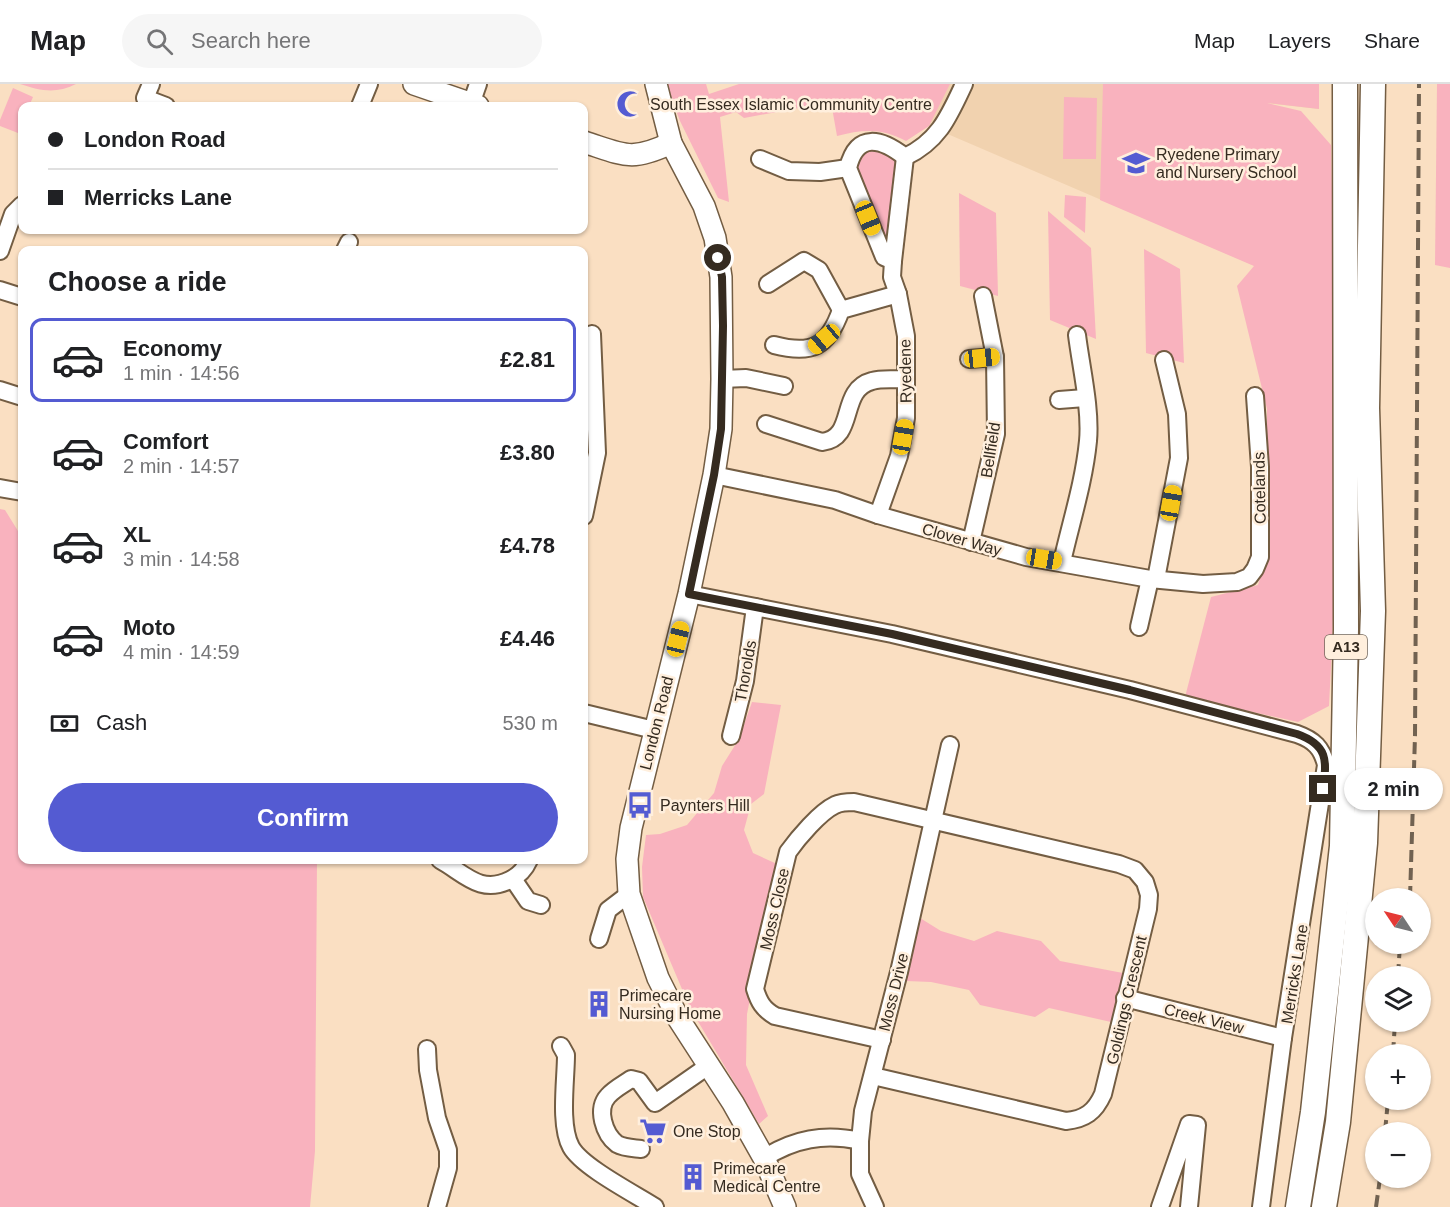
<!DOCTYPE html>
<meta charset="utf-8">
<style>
:root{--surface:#fff;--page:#f6f6f6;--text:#202124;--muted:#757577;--line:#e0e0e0;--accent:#545bd2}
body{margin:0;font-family:Arial,sans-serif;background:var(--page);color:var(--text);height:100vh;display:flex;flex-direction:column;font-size:22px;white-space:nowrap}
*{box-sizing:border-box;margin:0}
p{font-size:20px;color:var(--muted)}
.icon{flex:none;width:33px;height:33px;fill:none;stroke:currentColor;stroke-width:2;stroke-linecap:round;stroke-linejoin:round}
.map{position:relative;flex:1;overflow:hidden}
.drawer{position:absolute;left:18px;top:162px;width:570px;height:618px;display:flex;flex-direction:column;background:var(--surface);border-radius:12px;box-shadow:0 2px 4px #0004}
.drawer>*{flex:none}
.banner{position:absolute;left:18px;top:18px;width:570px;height:132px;border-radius:12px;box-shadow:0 2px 4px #0004;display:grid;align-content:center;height:132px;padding:0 30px;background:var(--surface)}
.needle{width:39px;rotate:305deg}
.buttons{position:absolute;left:1365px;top:804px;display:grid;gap:12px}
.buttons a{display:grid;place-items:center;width:66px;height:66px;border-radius:50%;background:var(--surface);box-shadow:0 2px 4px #0004;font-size:30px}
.end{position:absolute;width:27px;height:27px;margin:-14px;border:8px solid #352b20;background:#fff;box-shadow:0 0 0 3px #fff}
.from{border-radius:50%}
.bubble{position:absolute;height:42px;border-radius:21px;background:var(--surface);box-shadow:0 2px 4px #0004;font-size:20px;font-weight:700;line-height:42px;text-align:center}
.car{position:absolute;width:18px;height:36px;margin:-18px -9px;border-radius:8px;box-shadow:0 0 4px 2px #0007;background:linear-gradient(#f5c518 24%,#345 0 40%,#f5c518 0 76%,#345 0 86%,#f5c518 0)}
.banner b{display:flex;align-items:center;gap:21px;height:57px;font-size:22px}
.banner b+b{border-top:2px solid var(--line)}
.banner i{width:15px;height:15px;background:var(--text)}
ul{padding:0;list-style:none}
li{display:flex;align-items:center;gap:18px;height:84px;margin:0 12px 9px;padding:0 18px;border:3px solid transparent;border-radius:12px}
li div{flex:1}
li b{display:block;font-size:22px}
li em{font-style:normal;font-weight:700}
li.current{border-color:var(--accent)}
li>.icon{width:54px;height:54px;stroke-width:1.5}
h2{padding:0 30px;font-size:27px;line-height:72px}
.pay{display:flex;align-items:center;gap:15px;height:66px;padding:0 30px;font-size:22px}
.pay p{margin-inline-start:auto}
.primary-button{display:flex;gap:12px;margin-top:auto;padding:12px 30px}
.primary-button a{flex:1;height:69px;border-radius:36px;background:var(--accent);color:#fff;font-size:24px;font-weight:700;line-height:69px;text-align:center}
header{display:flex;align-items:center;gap:36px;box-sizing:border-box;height:84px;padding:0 30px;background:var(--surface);border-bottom:2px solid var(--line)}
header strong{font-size:28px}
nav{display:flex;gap:33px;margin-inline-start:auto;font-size:21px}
.search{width:420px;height:54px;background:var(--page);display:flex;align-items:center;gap:15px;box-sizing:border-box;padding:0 21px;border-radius:33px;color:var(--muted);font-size:22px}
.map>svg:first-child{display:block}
.built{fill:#f1d2af}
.green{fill:#f9b2be}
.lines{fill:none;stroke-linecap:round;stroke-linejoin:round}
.minor-casing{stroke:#735d43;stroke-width:20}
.major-casing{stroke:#735d43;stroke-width:24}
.highway-casing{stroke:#735d43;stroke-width:27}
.minor{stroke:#fff;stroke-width:16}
.major{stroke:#fff;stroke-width:21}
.highway{stroke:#fff;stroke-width:24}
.rail{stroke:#716251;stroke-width:4;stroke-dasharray:12 6;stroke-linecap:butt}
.route{stroke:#352b20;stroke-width:8}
.labels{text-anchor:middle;stroke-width:5;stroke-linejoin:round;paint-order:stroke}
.shield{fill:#ffefdd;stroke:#726659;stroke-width:1.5}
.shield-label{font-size:15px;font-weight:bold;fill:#352b20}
.poi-label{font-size:16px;fill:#352b20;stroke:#ffefdd;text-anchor:start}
.street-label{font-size:16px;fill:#352b20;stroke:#ffefdd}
</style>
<header>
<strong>Map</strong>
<div class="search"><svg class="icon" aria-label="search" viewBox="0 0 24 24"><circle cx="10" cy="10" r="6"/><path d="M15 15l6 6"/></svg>Search here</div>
<nav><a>Map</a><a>Layers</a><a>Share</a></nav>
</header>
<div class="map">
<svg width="1450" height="1123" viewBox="0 0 1450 1123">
<rect width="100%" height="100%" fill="#fadfc2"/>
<path class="built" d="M932 0H1319V25L1258 18 1255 182 915 36Z"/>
<g class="green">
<path d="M20 0H76C56 10 41 7 20 0Z"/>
<path d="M666 0H706L709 10 739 0H950L929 42 906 57C882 44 863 45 837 52L831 18 744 34 736 28 720 33 729 118 718 114 680 37Z"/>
<path d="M1103 0H1319V25L1267 19 1301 27 1331 61C1335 248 1340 435 1329 622L1298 638 1185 613 1211 513 1258 501 1267 471V325L1237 202 1254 182 1100 116Z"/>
<path d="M1437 0H1450V184L1435 181Z"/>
<path d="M13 4 33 13 29 22H22V39L18 49 0 42V36Z"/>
<path d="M1064 13 1097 14 1096 75H1063Z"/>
<path d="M879 62 898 78 890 167 857 87C856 71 866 67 879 62Z"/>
<path d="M959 109 996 129 998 212 960 202Z"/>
<path d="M1065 111 1086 113 1085 149 1064 133Z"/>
<path d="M1048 127 1091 164 1096 255 1050 236Z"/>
<path d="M1144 165 1180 185 1184 279 1146 269Z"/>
<path d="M0 425 5 426 18 447 22 449V776H317L315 1067 310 1123H0Z"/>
<path d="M752 618 781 621 764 710 751 720 744 746 753 769 777 780 747 930 746 981 768 1032 759 1040 690 924 643 813 642 783 646 751 660 750 687 741 714 709 722 682 739 655Z"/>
<path d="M920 834 941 847 974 857 997 847 1041 857 1060 877 1123 889 1111 938 1049 924 1035 933 980 921 969 906 931 898 906 897Z"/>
</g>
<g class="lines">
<defs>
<g id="minor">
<path d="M151 0 145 14 166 22"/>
<path d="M471 20 478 0"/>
<path d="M360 22 369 0"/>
<path d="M760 75 789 87 820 88 848 84"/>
<path d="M345 166 349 158"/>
<path d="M0 167 13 130 22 121"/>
<path d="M893 177 905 73"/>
<path d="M768 200 804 177 819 186 841 226"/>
<path d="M0 206 22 213"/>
<path d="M774 261C812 271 828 263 841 226L898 210"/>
<path d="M969 275 995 273"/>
<path d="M722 295 746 294 784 302"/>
<path d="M0 306 22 313"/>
<path d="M1059 316 1085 314"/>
<path d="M766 340 822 358C857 354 838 306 872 297 882 294 894 296 905 295"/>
<path d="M714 391 835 416 878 431 1026 473 1150 495 1203 500 1237 498 1249 493 1255 485 1260 473V383L1255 312"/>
<path d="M0 404 22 408"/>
<path d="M878 431 899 372 906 334V252L898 210 892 193 893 177 884 173 848 84C857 47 882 55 905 73 939 57 949 32 964 0"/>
<path d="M584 432 597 369 592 250"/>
<path d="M971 458 996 350 995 273 983 212"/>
<path d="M1062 478C1071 438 1084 398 1088 357 1091 325 1081 283 1077 251"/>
<path d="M1156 495 1179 374 1177 330 1164 276"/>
<path d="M689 510 892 550 1130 606 1297 650C1314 656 1322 664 1326 681L1283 954 1261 1123"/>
<path d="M1139 543 1150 495"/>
<path d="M584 629 654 646"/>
<path d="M731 652 745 597 755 523"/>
<path d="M440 776C464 789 480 811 510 796 520 791 525 785 529 776"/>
<path d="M513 795 528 817 541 821"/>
<path d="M599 855 608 826 629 810"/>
<path d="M1125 914 1283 954"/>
<path d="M561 962 566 971C566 996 559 1041 571 1063 582 1083 635 1110 655 1123"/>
<path d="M427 965 428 986 437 1034 448 1066V1084L437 1123"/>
<path d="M873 992 1066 1037C1085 1035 1095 1028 1103 1010L1148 825 1149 811 1145 798 1135 786 1119 780 854 718C847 718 841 718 835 721 820 728 798 754 788 768L755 905C759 918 763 925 775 932L882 956"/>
<path d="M860 1057V1090L875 1123"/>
<path d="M641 1065C633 1064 624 1064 617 1060 604 1050 596 1025 608 1012 614 1005 624 1000 631 995L639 997 655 1019 708 982"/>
<path d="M764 1074C794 1055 824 1049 860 1057L863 1027 899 888 950 661"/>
<path d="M1160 1123 1189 1040 1197 1041 1189 1123"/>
</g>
<g id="major">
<path d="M414 0 478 22"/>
<path d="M656 0 671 59 704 122 715 154 721 193 722 295 721 345 714 391 689 510 631 744 627 775 629 810 658 894 678 934 733 1019 764 1074 785 1123"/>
<path d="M584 58C624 71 631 78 671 59"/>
</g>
<g id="highway">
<path d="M1298 1123 1313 1028 1342 762 1346 545 1345 0"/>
<path d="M1324 1123 1338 1038 1365 759 1373 527 1367 324 1373 0"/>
</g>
</defs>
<use href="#minor" class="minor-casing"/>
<use href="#major" class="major-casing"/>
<use href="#highway" class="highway-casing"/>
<use href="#minor" class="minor"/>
<use href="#major" class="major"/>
<use href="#highway" class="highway"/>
<g class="rail">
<path d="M1410 814 1415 652 1419 0"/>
<path d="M1398 892 1400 860"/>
<path d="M1393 970 1395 938"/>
<path d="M1385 1048 1388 1016"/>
<path d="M1376 1123 1380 1094"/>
</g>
</g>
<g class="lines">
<path class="route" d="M718 174 722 193 723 242 721 345 714 391 689 510 892 550 1130 606 1297 650C1328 661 1327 676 1323 705"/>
</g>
<defs>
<symbol id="mosque-bare" viewBox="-9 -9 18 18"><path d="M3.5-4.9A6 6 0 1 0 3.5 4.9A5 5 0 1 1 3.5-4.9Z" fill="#545bd2" stroke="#ffefdd" stroke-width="2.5" paint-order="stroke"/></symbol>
<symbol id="school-bare" viewBox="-9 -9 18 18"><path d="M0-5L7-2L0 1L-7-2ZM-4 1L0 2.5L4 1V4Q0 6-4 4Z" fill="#545bd2" stroke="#ffefdd" stroke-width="2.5" paint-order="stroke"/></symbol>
<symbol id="bus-bare" viewBox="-9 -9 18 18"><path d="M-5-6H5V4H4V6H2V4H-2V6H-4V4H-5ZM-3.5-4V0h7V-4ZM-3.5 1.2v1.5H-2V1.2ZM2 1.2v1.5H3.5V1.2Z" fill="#545bd2" stroke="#ffefdd" stroke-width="2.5" paint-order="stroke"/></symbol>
<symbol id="building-bare" viewBox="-9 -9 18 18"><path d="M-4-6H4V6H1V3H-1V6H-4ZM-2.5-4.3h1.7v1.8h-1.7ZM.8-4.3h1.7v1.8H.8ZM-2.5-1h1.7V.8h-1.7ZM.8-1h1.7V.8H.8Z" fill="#545bd2" stroke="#ffefdd" stroke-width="2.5" paint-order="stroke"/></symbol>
<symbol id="supermarket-bare" viewBox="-9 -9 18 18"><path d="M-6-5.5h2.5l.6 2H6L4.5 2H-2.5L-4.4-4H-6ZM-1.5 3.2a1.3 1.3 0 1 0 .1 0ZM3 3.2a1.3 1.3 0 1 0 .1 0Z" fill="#545bd2" stroke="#ffefdd" stroke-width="2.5" paint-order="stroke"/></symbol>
</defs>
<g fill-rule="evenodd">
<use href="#mosque-bare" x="611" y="1" width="38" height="38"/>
<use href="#school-bare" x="1117" y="60" width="38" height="38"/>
<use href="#bus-bare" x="621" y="702" width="38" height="38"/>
<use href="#building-bare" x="580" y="901" width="38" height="38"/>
<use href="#supermarket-bare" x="634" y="1028" width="38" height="38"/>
<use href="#building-bare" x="674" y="1074" width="38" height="38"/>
</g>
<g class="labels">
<rect class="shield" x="1325" y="551" width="42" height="24" rx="4.5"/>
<g class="shield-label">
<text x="1346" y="568">A13</text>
</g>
<g class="poi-label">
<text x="650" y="26">South Essex Islamic Community Centre</text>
<text x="1156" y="76">Ryedene Primary<tspan x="1156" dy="18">and Nursery School</tspan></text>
<text x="660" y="727">Paynters Hill</text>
<text x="619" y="917">Primecare<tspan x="619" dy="18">Nursing Home</tspan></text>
<text x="673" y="1053">One Stop</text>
<text x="713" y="1090">Primecare<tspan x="713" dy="18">Medical Centre</tspan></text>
</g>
<g class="street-label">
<text transform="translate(905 287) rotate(-91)" y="6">Ryedene</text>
<text transform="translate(990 366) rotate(-81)" y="6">Bellfield</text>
<text transform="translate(1259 404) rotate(-91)" y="6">Cotelands</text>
<text transform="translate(962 455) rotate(16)" y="6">Clover Way</text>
<text transform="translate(745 587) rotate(-80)" y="6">Thorolds</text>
<text transform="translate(656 639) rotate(-76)" y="6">London Road</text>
<text transform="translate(774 825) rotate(-77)" y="6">Moss Close</text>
<text transform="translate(1294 890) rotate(-81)" y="6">Merricks Lane</text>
<text transform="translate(893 908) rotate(-76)" y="6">Moss Drive</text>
<text transform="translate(1126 916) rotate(-77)" y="6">Goldings Crescent</text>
<text transform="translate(1204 934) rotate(14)" y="6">Creek View</text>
</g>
</g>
</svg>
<div class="buttons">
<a><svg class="needle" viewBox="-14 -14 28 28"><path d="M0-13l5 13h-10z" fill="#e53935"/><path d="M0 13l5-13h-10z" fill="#757577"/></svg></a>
<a><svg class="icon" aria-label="layers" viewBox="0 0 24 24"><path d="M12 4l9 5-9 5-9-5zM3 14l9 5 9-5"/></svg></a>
<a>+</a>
<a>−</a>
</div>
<i class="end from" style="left:718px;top:174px"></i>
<i class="end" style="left:1323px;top:705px"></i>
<div class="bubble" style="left:1344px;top:684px;width:99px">2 min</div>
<i class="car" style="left:868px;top:134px;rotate:158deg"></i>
<i class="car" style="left:824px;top:255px;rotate:230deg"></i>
<i class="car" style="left:982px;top:274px;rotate:84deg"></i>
<i class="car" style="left:903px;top:353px;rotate:10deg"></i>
<i class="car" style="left:1171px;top:419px;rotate:10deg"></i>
<i class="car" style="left:1044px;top:475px;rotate:99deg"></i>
<i class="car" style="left:678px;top:555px;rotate:14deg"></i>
<div class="banner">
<b><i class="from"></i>London Road</b>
<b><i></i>Merricks Lane</b>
</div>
<section class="drawer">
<h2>Choose a ride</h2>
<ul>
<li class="current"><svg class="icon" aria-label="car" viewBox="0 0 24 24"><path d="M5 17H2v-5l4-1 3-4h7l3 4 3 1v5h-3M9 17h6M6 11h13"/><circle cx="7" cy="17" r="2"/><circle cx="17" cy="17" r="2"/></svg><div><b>Economy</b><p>1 min · 14:56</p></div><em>£2.81</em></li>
<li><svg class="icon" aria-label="car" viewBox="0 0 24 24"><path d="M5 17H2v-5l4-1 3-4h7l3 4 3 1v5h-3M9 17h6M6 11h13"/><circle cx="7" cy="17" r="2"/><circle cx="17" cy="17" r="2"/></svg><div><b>Comfort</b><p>2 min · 14:57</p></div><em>£3.80</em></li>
<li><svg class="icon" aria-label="car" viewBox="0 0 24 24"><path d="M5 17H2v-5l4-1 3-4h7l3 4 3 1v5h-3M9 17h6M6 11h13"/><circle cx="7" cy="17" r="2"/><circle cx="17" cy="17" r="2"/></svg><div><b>XL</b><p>3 min · 14:58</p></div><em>£4.78</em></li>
<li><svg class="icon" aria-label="car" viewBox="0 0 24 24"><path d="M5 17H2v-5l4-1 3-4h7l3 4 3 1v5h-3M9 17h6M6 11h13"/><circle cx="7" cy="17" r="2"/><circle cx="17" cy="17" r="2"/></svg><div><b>Moto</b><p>4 min · 14:59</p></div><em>£4.46</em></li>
</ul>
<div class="pay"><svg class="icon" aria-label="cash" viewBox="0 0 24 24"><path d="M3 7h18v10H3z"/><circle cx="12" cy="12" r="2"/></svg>Cash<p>530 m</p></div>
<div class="primary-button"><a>Confirm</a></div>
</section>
</div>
